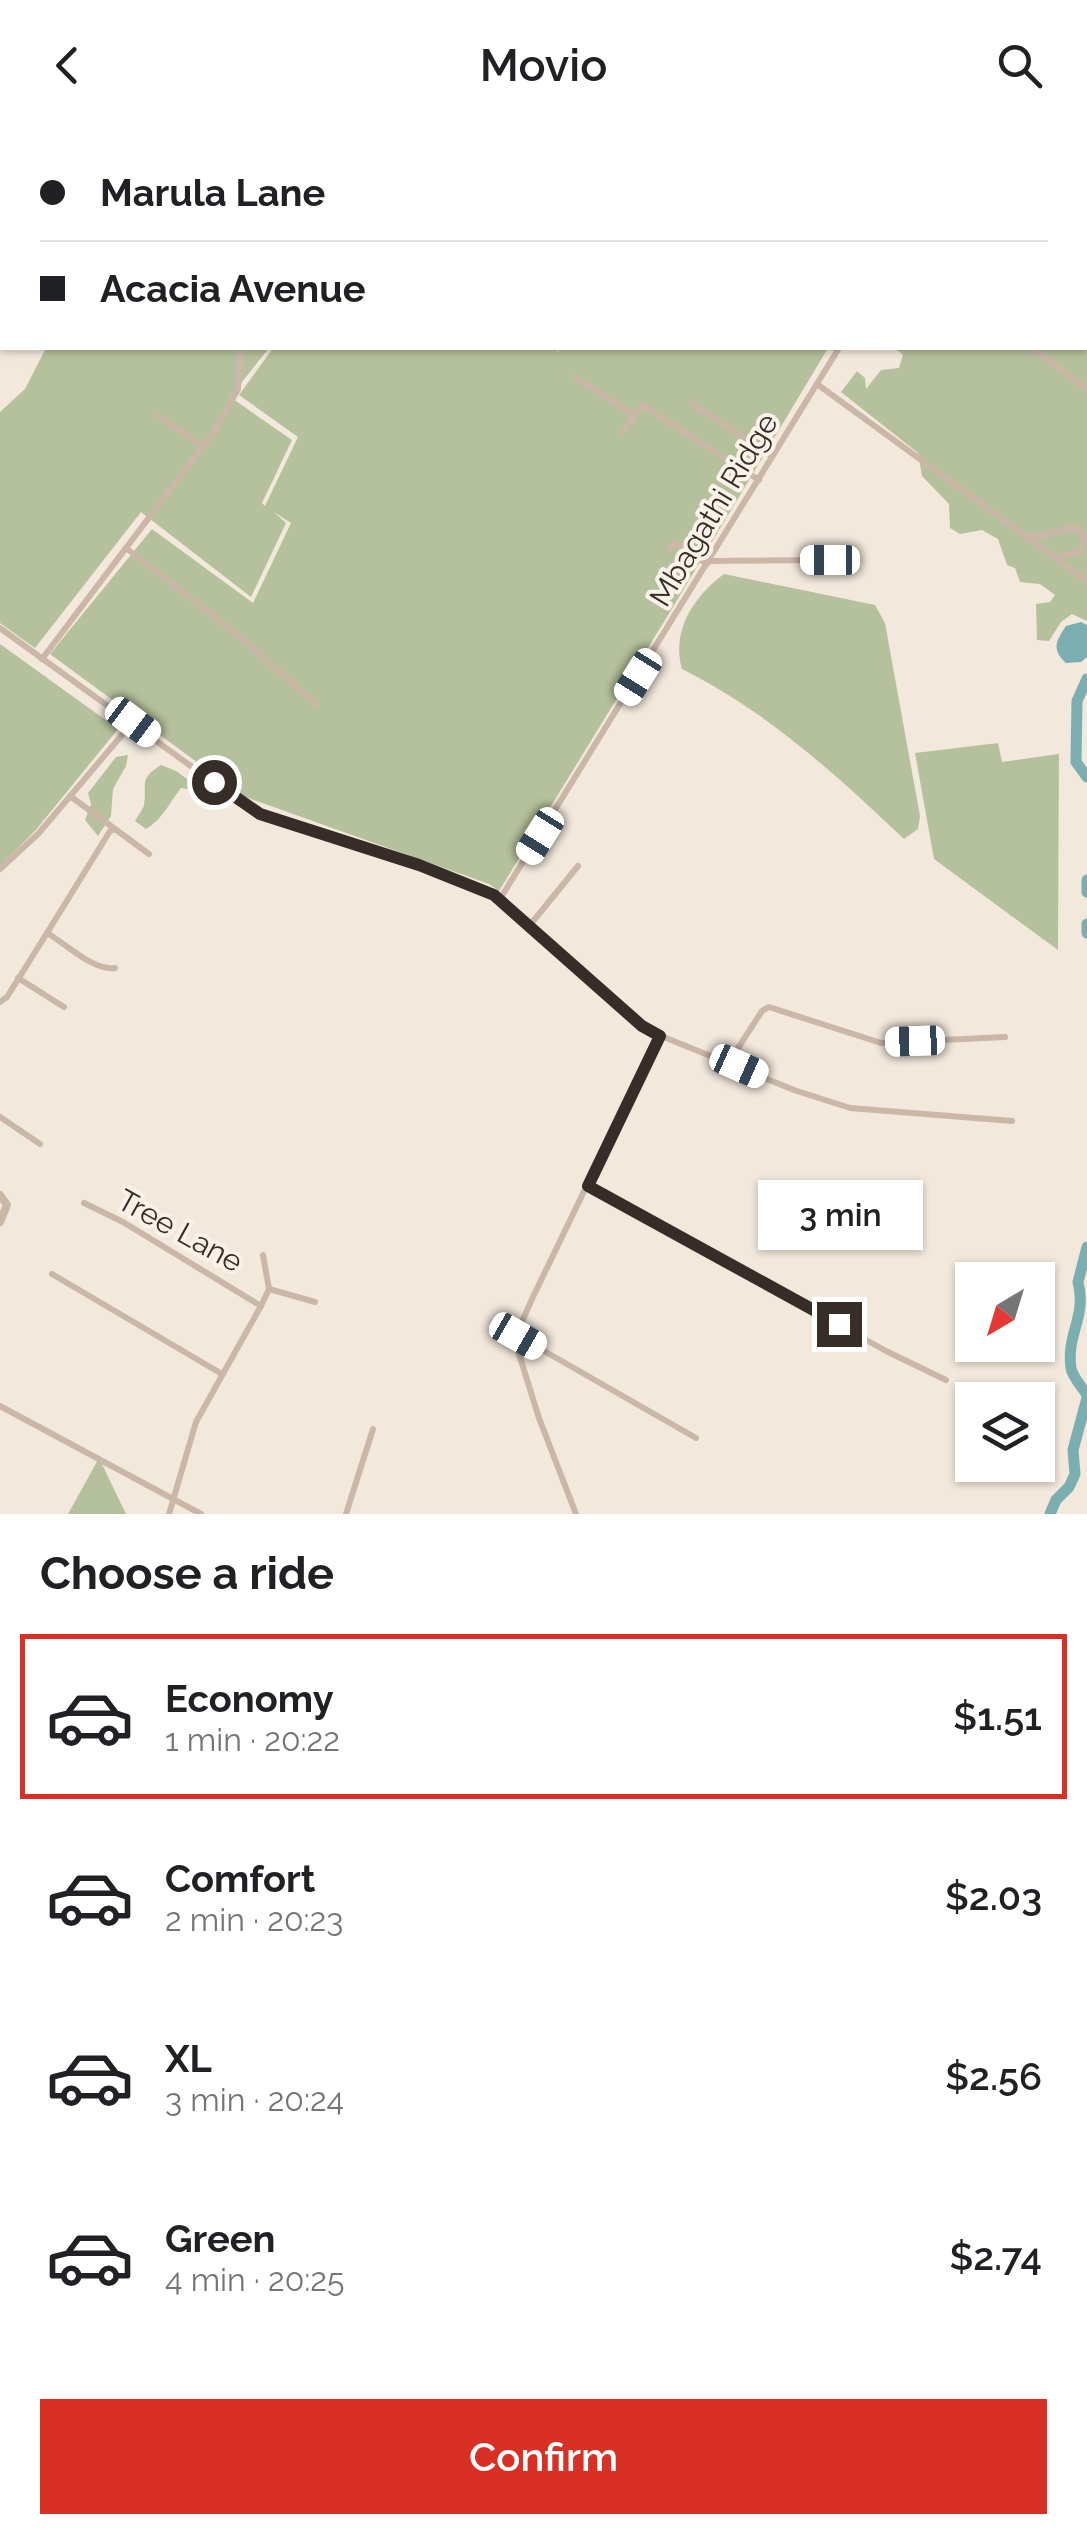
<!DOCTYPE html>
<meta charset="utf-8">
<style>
:root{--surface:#fff;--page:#f6f6f6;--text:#202124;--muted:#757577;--line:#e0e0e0;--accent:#d93025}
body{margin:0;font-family:Raleway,sans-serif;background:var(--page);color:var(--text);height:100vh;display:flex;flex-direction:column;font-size:38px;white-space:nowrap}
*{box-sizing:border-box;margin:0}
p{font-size:32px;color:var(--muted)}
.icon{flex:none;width:55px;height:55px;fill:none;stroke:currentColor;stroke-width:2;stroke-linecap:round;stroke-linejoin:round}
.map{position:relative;height:1384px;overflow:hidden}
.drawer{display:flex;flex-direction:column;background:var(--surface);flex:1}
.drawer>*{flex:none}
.banner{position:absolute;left:0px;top:0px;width:1088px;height:220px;box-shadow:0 2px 8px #0004;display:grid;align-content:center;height:220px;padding:0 40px;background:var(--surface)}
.needle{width:65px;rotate:218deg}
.tools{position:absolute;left:955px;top:1132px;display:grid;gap:20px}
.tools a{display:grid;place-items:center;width:100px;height:100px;border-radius:0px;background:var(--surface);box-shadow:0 2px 8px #0004;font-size:50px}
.end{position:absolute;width:45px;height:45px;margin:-22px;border:12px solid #372d28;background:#fff;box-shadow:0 0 0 5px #fff}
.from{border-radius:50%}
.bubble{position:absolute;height:70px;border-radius:0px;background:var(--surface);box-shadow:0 2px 8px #0004;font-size:32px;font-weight:600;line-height:70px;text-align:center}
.car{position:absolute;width:30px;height:60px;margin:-30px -15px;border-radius:12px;box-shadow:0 0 8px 2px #0007;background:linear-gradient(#fff 24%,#345 0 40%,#fff 0 76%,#345 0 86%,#fff 0)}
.banner b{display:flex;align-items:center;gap:35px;height:95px;font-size:38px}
.banner b+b{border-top:2px solid var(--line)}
.banner i{width:25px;height:25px;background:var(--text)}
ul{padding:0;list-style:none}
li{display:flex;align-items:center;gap:30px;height:165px;margin:0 20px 15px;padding:0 20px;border:5px solid transparent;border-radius:0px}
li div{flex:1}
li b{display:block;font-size:38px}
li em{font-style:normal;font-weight:600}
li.on{border-color:var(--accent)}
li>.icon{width:90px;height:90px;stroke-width:1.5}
h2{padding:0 40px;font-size:45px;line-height:120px}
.cta{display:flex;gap:20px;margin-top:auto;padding:20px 40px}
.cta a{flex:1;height:115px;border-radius:0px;background:var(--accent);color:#fff;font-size:40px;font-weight:600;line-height:115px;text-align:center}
header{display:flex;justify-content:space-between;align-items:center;height:130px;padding:0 40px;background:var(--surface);font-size:45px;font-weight:600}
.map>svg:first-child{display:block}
.green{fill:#b5c19c}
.water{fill:#7baeb0}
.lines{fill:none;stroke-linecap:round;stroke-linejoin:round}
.river{stroke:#7baeb0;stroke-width:11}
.minor{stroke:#cab7a8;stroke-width:6}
.tertiary{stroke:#cab7a8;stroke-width:8}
.route{stroke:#372d28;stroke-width:12}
.labels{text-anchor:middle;stroke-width:8;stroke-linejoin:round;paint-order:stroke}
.street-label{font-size:30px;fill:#372d28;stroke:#faf2e9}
</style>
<header><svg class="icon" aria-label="back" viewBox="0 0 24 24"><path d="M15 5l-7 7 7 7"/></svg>Movio<svg class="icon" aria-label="search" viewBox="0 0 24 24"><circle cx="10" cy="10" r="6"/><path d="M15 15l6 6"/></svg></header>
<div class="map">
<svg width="1087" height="1384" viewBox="0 0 1087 1384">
<rect width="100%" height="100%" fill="#f2e8dc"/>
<g class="green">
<path d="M157 0H471L474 2H155Z"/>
<path d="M479 0H954L951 2Z"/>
<path d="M987 0H1087V491L1072 484 1061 492 1049 511 1037 510 1036 474 1050 472 1055 465 1040 454 1020 452 1015 438 1007 435 998 409 982 400 960 404 950 398 949 374 922 346 918 323 841 262 857 241 865 248 866 259 881 240 899 238 903 225 895 218H1085V2H986Z"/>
<path d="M46 218H269L230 267 292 310 262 373 265 376 298 307 239 265 273 218H558L557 223 560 218H828L673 477 499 761 489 754 243 666 50 524 152 399 253 473 291 393 274 382 286 393 251 467 141 382 35 518 0 493V282L25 259Z"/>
<path d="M724 444 875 475 885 493 920 686 918 699 904 709C833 642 769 583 682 539 671 501 694 466 724 444Z"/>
<path d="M0 514 118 599 35 701 0 736Z"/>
<path d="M998 613 1002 632 1059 624 1058 820 934 729 915 623Z"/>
<path d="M128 625 126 636 113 659 111 686 98 706 85 690 91 674 88 663 116 627Z"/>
<path d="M161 635 176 641 205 662 181 658C169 673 163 689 146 699L135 691C136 689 144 677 144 675 148 654 137 650 161 635Z"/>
<path d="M99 1328 126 1384H68Z"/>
</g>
<path class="water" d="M1081 492 1087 495V527L1081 532 1066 533C1051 519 1056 511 1066 496Z"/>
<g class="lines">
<g class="river">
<path d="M1087 549 1077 571 1076 632 1087 647"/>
<path d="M1087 750V762"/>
<path d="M1087 794V803"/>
<path d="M1087 1117 1078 1152C1087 1187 1066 1204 1071 1238 1072 1246 1082 1257 1087 1265"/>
<path d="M1050 1384 1056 1370 1069 1357 1075 1344 1073 1320 1087 1268"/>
</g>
<g class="minor">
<path d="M221 0 225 2"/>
<path d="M1060 0 1064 2"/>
<path d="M41 2 43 0"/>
<path d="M974 2 975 0"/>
<path d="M1085 15 1087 16"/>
<path d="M0 85 2 79"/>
<path d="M1085 97 1087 98"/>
<path d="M1032 218 1087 259"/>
<path d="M575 247 633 284"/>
<path d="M817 254 1087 451"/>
<path d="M691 273 772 326"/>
<path d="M157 285 203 317"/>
<path d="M622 303 642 275 759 350"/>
<path d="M1029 406H1042L1074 397 1084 404V414L1080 422 1056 427"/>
<path d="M126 418 239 506 317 575"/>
<path d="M669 420 673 414 681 416 707 434"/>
<path d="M709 431 831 430"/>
<path d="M0 498 253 681 332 709 419 735 494 765 649 901 794 960 850 978 1012 991"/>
<path d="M42 529 216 299 238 259 240 218"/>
<path d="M70 666 115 699"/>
<path d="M0 739 38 704 133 592"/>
<path d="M500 769 839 218"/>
<path d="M530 795 578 736"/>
<path d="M47 803 110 701 115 699 149 724"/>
<path d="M18 848 64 877"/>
<path d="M0 872 7 867 47 803C68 815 93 841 115 838"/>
<path d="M729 932 762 881 769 877 881 913 1005 907"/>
<path d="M0 987 40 1014"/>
<path d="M588 1055 886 1221 946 1250"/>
<path d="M84 1073 123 1092 261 1176 196 1292 169 1384"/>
<path d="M52 1144 222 1244"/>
<path d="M269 1159 315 1172"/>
<path d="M261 1176 269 1159 263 1125"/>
<path d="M518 1206 696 1308"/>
<path d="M0 1276 201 1384"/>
<path d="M346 1384 373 1299"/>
<path d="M576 1384 539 1288 518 1221 520 1196 532 1169 659 906"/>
</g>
<path class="tertiary" d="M0 1092 7 1075 0 1065"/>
</g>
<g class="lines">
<path class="route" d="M214 652 260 684 419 735 494 765 642 896 660 906 588 1056 839 1194"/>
</g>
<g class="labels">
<g class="street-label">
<text transform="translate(714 380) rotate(-59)" y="10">Mbagathi Ridge</text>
<text transform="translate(180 1101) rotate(29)" y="10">Tree Lane</text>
</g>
</g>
</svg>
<div class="tools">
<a><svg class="needle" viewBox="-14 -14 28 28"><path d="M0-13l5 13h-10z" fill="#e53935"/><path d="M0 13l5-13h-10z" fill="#757577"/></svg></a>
<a><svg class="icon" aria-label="layers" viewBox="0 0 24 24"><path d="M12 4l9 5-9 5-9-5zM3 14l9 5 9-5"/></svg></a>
</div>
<i class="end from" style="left:214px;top:652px"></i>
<i class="end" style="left:839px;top:1194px"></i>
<div class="bubble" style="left:758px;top:1050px;width:165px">3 min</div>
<i class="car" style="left:830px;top:430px;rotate:270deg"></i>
<i class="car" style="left:638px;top:547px;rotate:212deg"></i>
<i class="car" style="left:133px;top:592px;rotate:127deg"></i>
<i class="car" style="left:540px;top:706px;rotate:212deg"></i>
<i class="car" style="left:915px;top:911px;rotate:268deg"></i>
<i class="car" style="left:739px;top:936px;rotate:114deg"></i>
<i class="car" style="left:518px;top:1206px;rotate:120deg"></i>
<div class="banner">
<b><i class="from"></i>Marula Lane</b>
<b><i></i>Acacia Avenue</b>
</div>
</div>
<section class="drawer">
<h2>Choose a ride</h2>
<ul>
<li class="on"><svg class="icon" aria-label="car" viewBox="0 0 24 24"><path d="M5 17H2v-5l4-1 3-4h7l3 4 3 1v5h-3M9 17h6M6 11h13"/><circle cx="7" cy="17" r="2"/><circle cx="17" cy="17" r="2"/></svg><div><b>Economy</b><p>1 min · 20:22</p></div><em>$1.51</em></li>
<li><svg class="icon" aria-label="car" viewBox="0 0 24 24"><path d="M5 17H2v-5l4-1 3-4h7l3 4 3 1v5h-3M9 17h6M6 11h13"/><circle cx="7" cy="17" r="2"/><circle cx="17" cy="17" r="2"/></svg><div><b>Comfort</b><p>2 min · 20:23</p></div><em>$2.03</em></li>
<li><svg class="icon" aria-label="car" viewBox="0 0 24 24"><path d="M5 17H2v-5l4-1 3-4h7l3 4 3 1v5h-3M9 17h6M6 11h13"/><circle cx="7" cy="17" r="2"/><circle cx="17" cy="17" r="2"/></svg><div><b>XL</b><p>3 min · 20:24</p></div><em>$2.56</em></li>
<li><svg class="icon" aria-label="car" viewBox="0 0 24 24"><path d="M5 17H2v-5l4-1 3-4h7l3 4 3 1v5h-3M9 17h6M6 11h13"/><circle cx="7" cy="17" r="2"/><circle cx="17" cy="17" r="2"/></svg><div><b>Green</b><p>4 min · 20:25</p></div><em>$2.74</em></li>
</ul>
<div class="cta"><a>Confirm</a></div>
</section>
